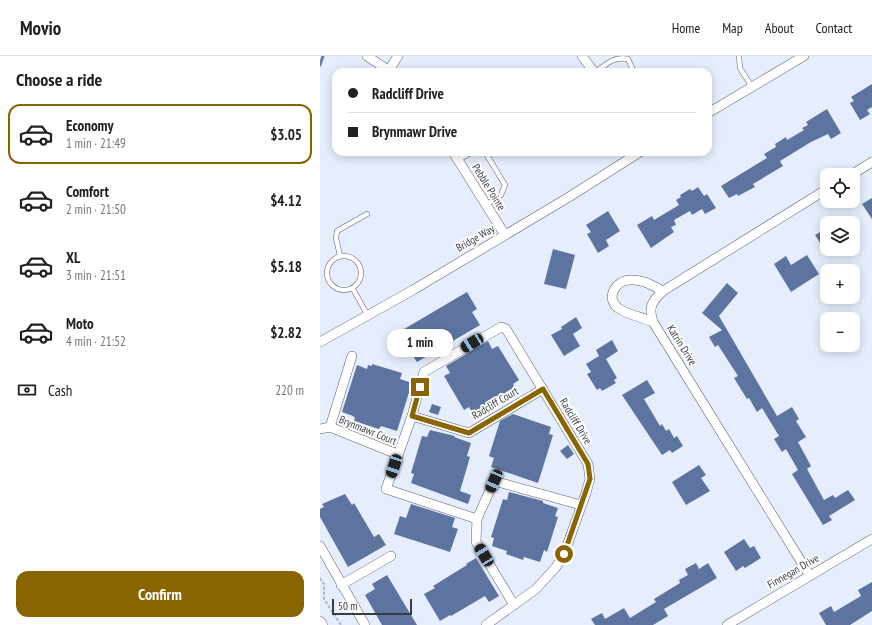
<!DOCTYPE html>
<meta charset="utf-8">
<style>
:root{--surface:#fff;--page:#f6f6f6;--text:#202124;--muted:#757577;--line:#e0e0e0;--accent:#896502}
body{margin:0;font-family:"PT Sans Narrow",sans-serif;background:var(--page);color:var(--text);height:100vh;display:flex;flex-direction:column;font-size:15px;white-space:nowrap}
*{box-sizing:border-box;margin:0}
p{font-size:13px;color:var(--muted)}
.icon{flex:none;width:22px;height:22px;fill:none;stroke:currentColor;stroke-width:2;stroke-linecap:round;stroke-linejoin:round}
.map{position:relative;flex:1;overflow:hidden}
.drawer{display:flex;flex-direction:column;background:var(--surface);width:320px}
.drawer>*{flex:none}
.top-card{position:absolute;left:12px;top:12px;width:380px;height:88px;border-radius:12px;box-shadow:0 2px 10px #0003;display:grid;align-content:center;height:88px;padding:0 16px;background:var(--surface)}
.buttons{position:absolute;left:500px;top:112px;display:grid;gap:8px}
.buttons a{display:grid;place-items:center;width:40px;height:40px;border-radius:8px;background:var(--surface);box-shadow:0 2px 10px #0003;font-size:20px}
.scale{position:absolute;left:12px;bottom:10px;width:80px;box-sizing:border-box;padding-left:4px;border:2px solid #393c42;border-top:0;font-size:11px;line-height:14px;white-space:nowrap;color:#393c42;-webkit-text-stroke:3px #fff;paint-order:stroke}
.end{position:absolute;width:18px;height:18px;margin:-9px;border:5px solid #896502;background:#fff;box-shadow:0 0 0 2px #fff}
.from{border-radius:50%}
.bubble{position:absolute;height:28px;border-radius:12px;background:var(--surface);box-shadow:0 2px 10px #0003;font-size:13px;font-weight:600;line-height:28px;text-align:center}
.car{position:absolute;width:12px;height:24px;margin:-12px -6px;border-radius:5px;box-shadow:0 0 3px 1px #0007;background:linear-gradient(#222 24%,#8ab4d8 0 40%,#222 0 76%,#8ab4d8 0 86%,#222 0)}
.top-card b{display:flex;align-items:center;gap:14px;height:38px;font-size:15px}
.top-card b+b{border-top:1px solid var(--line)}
.top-card i{width:10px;height:10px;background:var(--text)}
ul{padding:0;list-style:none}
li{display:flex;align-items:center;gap:12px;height:60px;margin:0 8px 6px;padding:0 8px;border:2px solid transparent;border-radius:12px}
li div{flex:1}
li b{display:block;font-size:15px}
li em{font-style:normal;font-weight:600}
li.on{border-color:var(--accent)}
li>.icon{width:36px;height:36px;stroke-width:1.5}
h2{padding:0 16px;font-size:18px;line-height:48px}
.pay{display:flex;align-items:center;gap:10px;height:44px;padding:0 16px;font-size:15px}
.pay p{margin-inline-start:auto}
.cta{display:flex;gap:8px;margin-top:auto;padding:8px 16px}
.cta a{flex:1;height:46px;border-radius:12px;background:var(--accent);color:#fff;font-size:16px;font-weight:600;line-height:46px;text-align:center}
header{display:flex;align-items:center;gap:24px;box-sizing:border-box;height:56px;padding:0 20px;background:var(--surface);border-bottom:1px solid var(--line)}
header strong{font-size:19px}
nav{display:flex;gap:22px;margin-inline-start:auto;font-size:14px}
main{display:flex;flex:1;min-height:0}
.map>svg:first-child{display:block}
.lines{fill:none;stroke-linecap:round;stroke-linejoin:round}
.stream{stroke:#6e7fa3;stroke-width:3}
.building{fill:#5d74a1}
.lane-casing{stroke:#5c626f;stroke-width:5.5}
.street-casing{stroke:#5c626f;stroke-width:10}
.secondary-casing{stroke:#5c626f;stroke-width:13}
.path{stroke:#afb5c1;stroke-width:2;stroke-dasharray:3 2;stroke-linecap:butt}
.lane{stroke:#fff;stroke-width:4.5}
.street{stroke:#fff;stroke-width:9}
.secondary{stroke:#fff;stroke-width:12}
.route{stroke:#896502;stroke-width:5}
.labels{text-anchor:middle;stroke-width:4;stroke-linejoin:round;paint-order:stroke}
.street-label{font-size:11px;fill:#393c42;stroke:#fff}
</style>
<header>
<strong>Movio</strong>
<nav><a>Home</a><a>Map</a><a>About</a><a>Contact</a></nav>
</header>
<main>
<section class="drawer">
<h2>Choose a ride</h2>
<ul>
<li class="on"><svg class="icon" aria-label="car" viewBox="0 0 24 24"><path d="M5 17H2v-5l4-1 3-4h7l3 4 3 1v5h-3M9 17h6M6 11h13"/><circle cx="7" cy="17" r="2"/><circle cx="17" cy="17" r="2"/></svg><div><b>Economy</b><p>1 min · 21:49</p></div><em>$3.05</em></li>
<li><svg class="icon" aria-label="car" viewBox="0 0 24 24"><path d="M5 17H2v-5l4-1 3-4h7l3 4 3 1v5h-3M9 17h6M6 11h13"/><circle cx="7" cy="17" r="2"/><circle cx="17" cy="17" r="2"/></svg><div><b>Comfort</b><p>2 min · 21:50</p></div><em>$4.12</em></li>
<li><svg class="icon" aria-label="car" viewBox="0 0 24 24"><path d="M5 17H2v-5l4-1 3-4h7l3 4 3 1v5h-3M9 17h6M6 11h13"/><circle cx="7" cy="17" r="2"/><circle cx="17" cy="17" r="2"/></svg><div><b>XL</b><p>3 min · 21:51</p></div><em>$5.18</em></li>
<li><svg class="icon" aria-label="car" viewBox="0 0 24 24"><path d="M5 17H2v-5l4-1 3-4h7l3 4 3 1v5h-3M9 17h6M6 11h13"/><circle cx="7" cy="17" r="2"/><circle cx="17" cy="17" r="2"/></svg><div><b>Moto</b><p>4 min · 21:52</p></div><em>$2.82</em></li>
</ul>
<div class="pay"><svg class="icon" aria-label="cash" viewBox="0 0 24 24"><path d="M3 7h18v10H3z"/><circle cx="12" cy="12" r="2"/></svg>Cash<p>220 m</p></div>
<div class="cta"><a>Confirm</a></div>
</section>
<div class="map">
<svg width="552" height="569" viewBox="0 0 552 569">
<rect width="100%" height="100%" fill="#e6edfc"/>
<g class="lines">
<path class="stream" d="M0 9 3 0"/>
</g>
<g class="building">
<path d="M552 28V51L547 54 550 58 540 64 530 47 534 45 531 41Z"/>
<path d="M507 53 521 77 511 83 508 78 491 86 460 105 463 110 433 128 435 131 418 140 417 138 409 142 401 130 447 102 444 98 456 91 455 88 466 81 467 84 484 74 482 72 488 69 486 66Z"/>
<path d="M378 131 384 140 387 138 396 152 385 158 382 153 372 159 370 155 354 164 356 169 351 171 354 176 331 192 317 169 332 160 334 164 359 149 356 144 361 141 360 139 370 133 372 135Z"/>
<path d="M552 142V163L542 148Z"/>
<path d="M288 155 300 175 286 184 289 190 278 197 267 178 271 176 266 169Z"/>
<path d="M507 172V197L495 179Z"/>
<path d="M233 193 255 199 246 233 224 228Z"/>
<path d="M487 199 499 218 471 236 454 208 466 200 471 209Z"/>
<path d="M407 227 418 237 399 260 457 360 472 351 479 363 476 365 486 381 478 386 491 410 487 413 504 444 513 439 515 442 528 434 535 444 509 460 512 464 503 469 472 418 478 414 466 393 462 396 454 383 459 380 442 352 437 356 429 342 427 343 414 322 418 320 398 289 395 291 389 281 402 274 382 257Z"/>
<path d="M147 236 157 253 152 256 160 269 97 306 89 294 83 299 78 290 80 289 74 279Z"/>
<path d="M256 261 262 272 253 278 260 290 244 300 231 279 242 273 241 271Z"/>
<path d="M292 284 298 295 286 303 297 322 294 324 296 327 282 335 280 332 277 334 267 318 271 316 266 308 279 300 276 294Z"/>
<path d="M168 285 172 293 178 290 199 324 193 328 197 335 169 354 168 352 154 360 149 351 144 354 124 320 130 317 126 310Z"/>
<path d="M52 308 82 317 80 323 92 327 77 375 61 370 59 373 34 365 35 362 33 360 22 356 37 309 47 313 48 309 52 310Z"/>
<path d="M327 324 335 337 324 343 340 370 342 368 346 375 349 373 354 382 357 380 363 390 352 397 350 394 342 399 302 339Z"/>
<path d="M112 348 121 351 118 359 109 356Z"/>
<path d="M193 358 231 371 229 378 233 379 218 427 171 411 174 402 169 400 180 365Z"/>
<path d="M110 374 135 380 134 381 151 387 147 400 150 401 140 435 151 439 148 448 91 427 94 418 91 417 102 380 107 381Z"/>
<path d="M248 389 254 398 247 403 240 395Z"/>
<path d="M379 409 386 419 381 422 390 435 366 449 352 426Z"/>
<path d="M189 436 223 445V447L238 452 235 460 238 461 227 496 224 494 220 506 204 501 203 504 186 498 187 495 172 490 174 482 171 481 183 443 187 444Z"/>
<path d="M25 438 32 449 34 447 54 481 59 478 66 489 28 511 0 461V453L4 451 2 448Z"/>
<path d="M91 448 135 462 132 471 138 473 130 496 74 478 80 460 86 462Z"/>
<path d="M424 483 430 492 434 490 441 502 425 512 423 510 416 515 404 496Z"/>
<path d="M156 502 179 540 169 546 165 540 131 560 130 559 120 565 104 538 115 532 113 530 147 509 146 508Z"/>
<path d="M376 507 379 513 388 507 397 522 344 553 348 560 333 569H275L271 563 282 557 285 563 304 552 310 562 336 546 334 543 360 527 359 524 368 519 365 513Z"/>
<path d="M67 519 97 569H62L45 539 55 533 52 528Z"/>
<path d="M552 526V555L530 569H506L499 557 511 550 514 556 541 540 538 534Z"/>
</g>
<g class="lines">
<defs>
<g id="lane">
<path d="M419 0 420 12 432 31"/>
<path d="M276 16C286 8 294 0 308 3L314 16"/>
<path d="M165 96 185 129 181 139 166 149"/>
<path d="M138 104 152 96"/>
<circle cx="24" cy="217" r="17"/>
<path d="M20 200 16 182 17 175 47 158"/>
<path d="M33 233 48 260"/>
</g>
<g id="street">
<path d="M47 0 71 16"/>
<path d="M262 0 274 16"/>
<path d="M69 14 78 0"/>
<path d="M388 57 484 0"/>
<path d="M133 96 185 179"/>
<path d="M531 119 552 106"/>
<path d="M333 266C322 261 308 259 298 252 285 242 296 224 310 224 322 223 332 229 343 235"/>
<path d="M0 286 93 234 249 141 320 96"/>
<path d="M92 360 149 377 223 333"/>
<path d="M10 371 32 300"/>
<path d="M0 373 10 371 77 398"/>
<path d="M157 463 66 433 92 360 104 316 181 271 186 273 268 408 270 423 266 437 244 498 236 511 216 533 166 569"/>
<path d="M0 490 45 569"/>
<path d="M490 520 333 266C328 251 332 245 343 235L507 133"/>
<path d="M21 529 71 500"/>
<path d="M194 549 156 486 157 463 174 425 261 449"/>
<path d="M407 569 552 483"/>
</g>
<path id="secondary" d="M0 567 1 569"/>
</defs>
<use href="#lane" class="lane-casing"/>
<use href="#street" class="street-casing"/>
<use href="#secondary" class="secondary-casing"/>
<path class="path" d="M0 522 4 528V543L21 569"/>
<use href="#lane" class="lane"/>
<use href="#street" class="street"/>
<use href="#secondary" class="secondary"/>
</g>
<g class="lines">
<path class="route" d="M100 331 92 360 149 377 223 333 268 408 270 423 244 498"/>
</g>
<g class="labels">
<g class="street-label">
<text transform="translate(169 131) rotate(58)" y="4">Pebble Pointe</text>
<text transform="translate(155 182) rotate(-30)" y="4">Bridge Way</text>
<text transform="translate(362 289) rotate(58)" y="4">Katrin Drive</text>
<text transform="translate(175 347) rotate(-31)" y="4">Radcliff Court</text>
<text transform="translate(256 365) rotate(59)" y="4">Radcliff Drive</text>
<text transform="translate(48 374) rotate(22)" y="4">Brynmawr Court</text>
<text transform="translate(473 515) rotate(-30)" y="4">Finnegan Drive</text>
</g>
</g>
</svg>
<div class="buttons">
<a><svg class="icon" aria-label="locate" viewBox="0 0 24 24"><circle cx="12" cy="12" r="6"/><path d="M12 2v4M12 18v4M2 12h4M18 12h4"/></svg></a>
<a><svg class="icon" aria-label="layers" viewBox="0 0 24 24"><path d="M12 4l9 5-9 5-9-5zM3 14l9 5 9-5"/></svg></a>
<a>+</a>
<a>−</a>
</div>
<div class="scale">50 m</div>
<i class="end from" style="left:244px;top:498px"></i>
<i class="end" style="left:100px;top:331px"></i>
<div class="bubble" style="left:67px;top:273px;width:66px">1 min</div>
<i class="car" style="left:152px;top:287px;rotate:238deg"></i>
<i class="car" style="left:74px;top:410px;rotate:198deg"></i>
<i class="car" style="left:174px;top:425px;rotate:204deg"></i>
<i class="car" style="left:164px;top:499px;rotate:329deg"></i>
<div class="top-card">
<b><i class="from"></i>Radcliff Drive</b>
<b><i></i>Brynmawr Drive</b>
</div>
</div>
</main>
